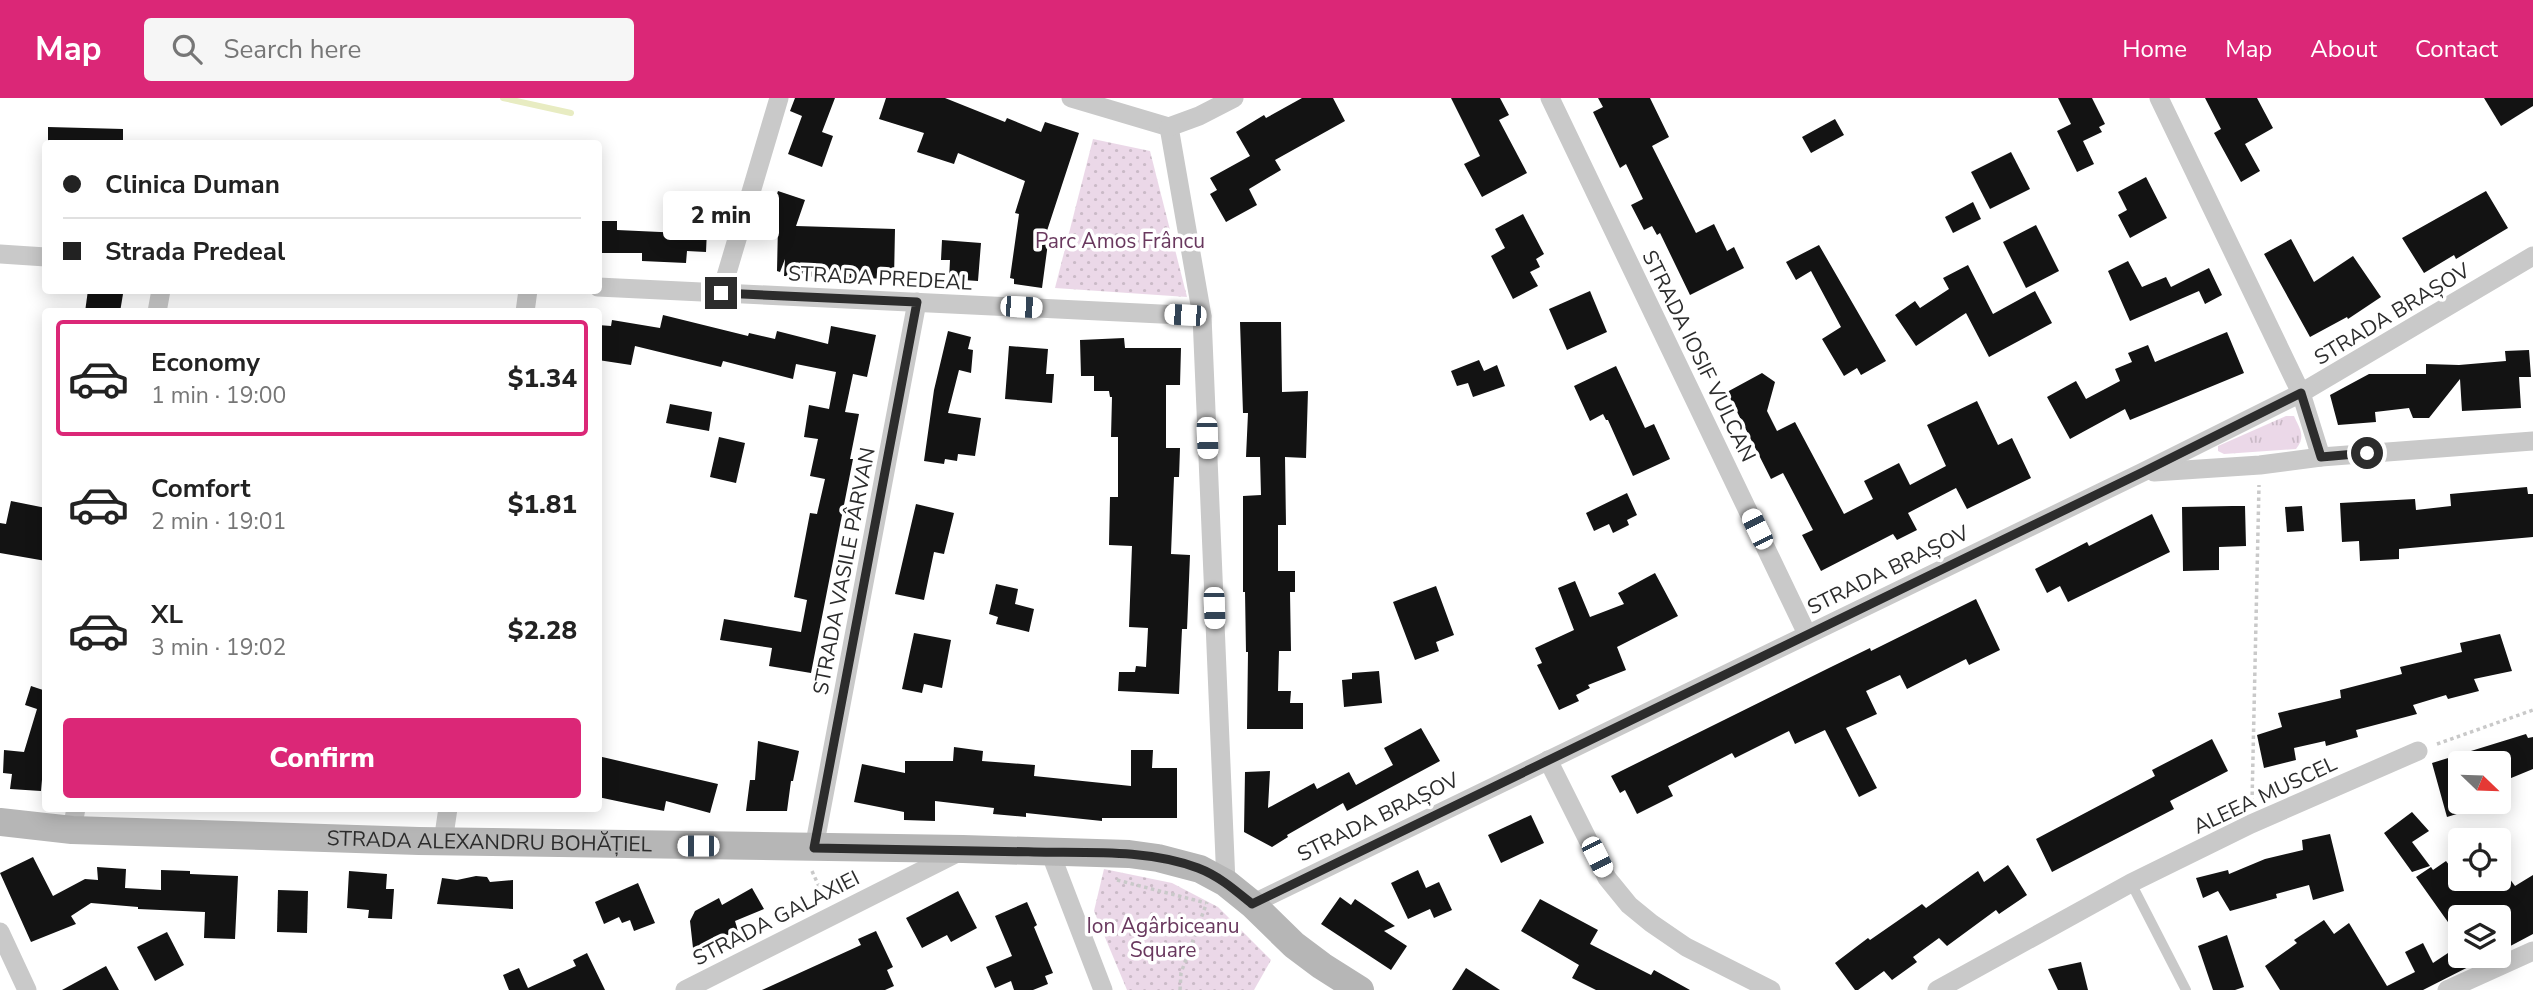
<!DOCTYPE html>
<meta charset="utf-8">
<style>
:root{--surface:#fff;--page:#f6f6f6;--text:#222;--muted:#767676;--line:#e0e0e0;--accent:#db2777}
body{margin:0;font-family:"Nunito Sans",sans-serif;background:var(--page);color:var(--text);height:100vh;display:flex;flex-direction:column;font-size:26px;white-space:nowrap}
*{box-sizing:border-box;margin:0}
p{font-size:23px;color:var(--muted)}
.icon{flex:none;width:38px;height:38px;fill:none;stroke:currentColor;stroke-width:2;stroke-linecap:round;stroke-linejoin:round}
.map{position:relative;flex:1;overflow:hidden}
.drawer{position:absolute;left:42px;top:210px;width:560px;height:504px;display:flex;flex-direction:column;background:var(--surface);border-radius:7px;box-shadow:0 4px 18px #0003}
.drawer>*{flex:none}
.hud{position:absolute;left:42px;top:42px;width:560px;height:154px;border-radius:7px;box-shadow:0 4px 18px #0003;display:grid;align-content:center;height:154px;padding:0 21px;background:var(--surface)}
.needle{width:46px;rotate:113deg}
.controls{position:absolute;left:2448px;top:653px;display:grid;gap:14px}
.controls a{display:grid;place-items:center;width:63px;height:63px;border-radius:7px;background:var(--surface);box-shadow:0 4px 18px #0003;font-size:35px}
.end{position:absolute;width:32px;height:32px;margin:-16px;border:9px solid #2c2c2c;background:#fff;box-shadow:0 0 0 4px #fff}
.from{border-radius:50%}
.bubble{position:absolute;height:49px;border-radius:7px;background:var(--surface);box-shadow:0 4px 18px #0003;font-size:23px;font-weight:800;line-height:49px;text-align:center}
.car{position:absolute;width:21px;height:42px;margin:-21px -10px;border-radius:9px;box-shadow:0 0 5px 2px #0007;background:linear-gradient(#fff 24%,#345 0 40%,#fff 0 76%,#345 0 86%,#fff 0)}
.hud b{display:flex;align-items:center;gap:24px;height:66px;font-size:26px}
.hud b+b{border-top:2px solid var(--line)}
.hud i{width:18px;height:18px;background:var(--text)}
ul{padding:12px 0 0;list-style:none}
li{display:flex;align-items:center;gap:21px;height:116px;margin:0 14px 10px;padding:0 7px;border:4px solid transparent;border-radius:7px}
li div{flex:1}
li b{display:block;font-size:26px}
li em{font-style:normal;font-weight:800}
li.current{border-color:var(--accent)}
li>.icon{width:63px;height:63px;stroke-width:1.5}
.action{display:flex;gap:14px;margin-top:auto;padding:14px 21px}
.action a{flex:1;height:80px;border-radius:7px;background:var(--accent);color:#fff;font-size:28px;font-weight:800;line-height:80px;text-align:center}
header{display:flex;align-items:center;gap:42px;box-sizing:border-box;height:98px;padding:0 35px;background:var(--accent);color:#fff}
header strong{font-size:33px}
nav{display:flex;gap:38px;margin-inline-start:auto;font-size:24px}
.search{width:490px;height:63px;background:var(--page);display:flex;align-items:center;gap:18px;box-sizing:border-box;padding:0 24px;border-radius:7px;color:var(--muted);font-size:26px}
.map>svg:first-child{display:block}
.grass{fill:url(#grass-tufts)}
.park{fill:url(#park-dots)}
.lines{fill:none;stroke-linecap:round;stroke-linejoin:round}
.stream{stroke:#e8ecc2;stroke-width:6}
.building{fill:#131313}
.path{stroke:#c9c9c9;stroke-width:3.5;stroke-dasharray:3.5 3.5;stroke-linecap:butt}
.service{stroke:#c9c9c9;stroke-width:10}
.minor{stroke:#c9c9c9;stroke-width:19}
.secondary{stroke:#b6b6b6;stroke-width:28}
.route{stroke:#2c2c2c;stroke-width:9}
.labels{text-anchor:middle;stroke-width:7;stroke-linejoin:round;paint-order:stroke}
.park-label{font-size:21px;fill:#69385e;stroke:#fff}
.street-label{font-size:21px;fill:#2c2c2c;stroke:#fff}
</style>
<header>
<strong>Map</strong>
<div class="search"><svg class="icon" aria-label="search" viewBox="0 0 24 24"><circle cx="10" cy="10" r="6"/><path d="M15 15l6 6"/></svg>Search here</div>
<nav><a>Home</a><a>Map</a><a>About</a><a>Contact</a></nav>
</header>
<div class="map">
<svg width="2533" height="892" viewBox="0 0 2533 892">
<defs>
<pattern id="grass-tufts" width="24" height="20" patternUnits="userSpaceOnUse" patternTransform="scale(1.75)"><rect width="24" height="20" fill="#ebd8e8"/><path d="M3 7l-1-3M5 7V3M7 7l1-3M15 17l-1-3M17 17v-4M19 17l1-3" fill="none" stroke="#cabac7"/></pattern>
<pattern id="park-dots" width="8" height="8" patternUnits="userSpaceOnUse" patternTransform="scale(1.75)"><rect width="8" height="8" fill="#ebd8e8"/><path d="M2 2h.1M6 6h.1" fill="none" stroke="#cabac7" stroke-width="1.8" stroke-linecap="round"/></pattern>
</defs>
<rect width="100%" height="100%" fill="#fff"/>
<path class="grass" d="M2286 318H2294C2300 331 2306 339 2296 351L2224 356 2218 353V348Z"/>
<g class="park">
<path d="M1093 41 1150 53 1187 199 1055 190Z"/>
<path d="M1104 771 1172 785 1218 809 1271 862 1254 892H1127L1094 813Z"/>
</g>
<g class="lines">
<path class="stream" d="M503 0 571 15"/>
</g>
<g class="building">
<path d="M795 0H835L822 34 833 38 822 69 788 56 802 18 790 13Z"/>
<path d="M886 0H945L1005 24 1007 20 1041 34 1045 24 1079 35 1043 145H1048L1042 190 1014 186V181L1010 180 1019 116 1015 115 1025 83 958 55 954 66 917 54 924 35 879 21Z"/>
<path d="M1302 0H1333L1345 23 1275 62 1281 72 1249 91 1257 107 1226 124 1210 96 1217 92 1210 80 1250 58 1236 34 1264 17 1266 20Z"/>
<path d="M1451 0H1500L1509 17 1499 22 1527 75 1482 99 1464 66 1480 58Z"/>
<path d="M1598 0H1650L1669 39 1652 48 1696 135 1714 126 1727 153 1734 149 1744 170 1690 197 1660 135 1657 137 1652 128 1644 132 1631 107 1643 101 1626 66 1620 70 1593 14 1603 9Z"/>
<path d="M2058 0H2092L2105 26 2099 29 2102 34 2083 43 2094 66 2077 74 2057 33 2071 26Z"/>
<path d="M2205 0H2257L2273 30 2245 46 2260 73 2241 84 2214 35 2221 31Z"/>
<path d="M2484 0H2533V8L2501 28Z"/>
<path d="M1835 21 1844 37 1811 55 1802 39Z"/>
<path d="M48 29 123 31V46H48Z"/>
<path d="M2011 54 2030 91 1990 111 1971 74Z"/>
<path d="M2146 79 2167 120 2130 140 2118 117 2127 112 2118 94Z"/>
<path d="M778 93 805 102 796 128 895 131 894 181 784 178 785 161 780 174 777 173 778 127 767 124Z"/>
<path d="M2486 93 2508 130 2456 161 2454 157 2424 175 2402 140Z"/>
<path d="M1973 104 1981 121 1953 135 1945 119Z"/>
<path d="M683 109H708L706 154 687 153 686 165 642 163V155H598V123H617V132L682 135Z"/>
<path d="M1523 116 1544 156 1536 161 1540 169 1530 174 1538 188 1513 201 1491 158 1505 150 1495 131Z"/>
<path d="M2036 127 2059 173 2026 190 2003 144Z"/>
<path d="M2291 141 2314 184 2353 158 2381 199 2348 221 2347 219 2310 239 2264 156Z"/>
<path d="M942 142 981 145 978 183 949 181 950 162H941Z"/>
<path d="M1819 147 1886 263 1861 277 1857 270 1844 278 1822 241 1841 229 1811 173 1796 182 1786 164Z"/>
<path d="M2128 163 2142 189 2166 179 2171 189 2209 170 2222 197 2205 206 2199 193 2130 223 2108 173Z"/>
<path d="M1968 167 1993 216 2035 193 2052 225 1989 259 1966 215 1916 248 1895 217 1915 203 1920 210 1949 191 1943 180Z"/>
<path d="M88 192 123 196 120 214H85Z"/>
<path d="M1590 193 1607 234 1567 252 1549 211Z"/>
<path d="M663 217 748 238 749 235 775 241 777 233 828 246 831 228 876 237 867 279 853 276 845 314 859 316 850 361H853L811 575 769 568 772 550 720 542 724 521 801 534 807 502 794 499 810 415 817 416 825 381 810 378 818 341 804 339 809 307 829 311 836 274 796 266 793 281 723 263 721 269 635 248 631 267 598 262V227L611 228 612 222 660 230Z"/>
<path d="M1240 224H1281L1282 294 1308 293 1306 360 1285 359 1286 427H1278V473H1295V494H1290L1291 553H1279L1278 593H1291L1290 605H1303V631H1247L1248 554H1246L1245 494H1243V398L1261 397 1260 359H1246L1248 315H1243Z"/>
<path d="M948 233 971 239 968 251 973 252 971 275 959 272 948 315 981 320 975 358 958 356 957 363 945 361 944 366 924 363 934 292Z"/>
<path d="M2227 234 2244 275 2130 322 2125 311 2070 341 2047 299 2076 283 2086 301 2120 283 2115 271 2132 264 2128 255 2148 247 2155 264Z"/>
<path d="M1124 240 1125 250H1181L1180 287H1166V350H1180L1179 379H1174L1171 456 1190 457 1187 531H1182L1179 596 1118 593 1119 574H1135L1136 568 1146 569 1148 530 1129 529 1132 448 1109 447 1110 399H1118V339H1111L1112 299H1110L1109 293H1094V278H1081L1080 242Z"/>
<path d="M1009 248 1048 251 1046 276H1054L1052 305 1005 301Z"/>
<path d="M2529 252 2531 279H2519L2521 310 2462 313 2460 281 2429 320H2413L2409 310 2375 314 2376 324 2338 327 2330 297 2369 276H2426V266L2459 267 2506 263 2505 253Z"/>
<path d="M1479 262 1484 273 1497 267 1505 288 1473 299 1468 285 1457 288 1451 273Z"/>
<path d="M1616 268 1645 330 1654 326 1670 361 1633 378 1608 322H1606L1603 316 1590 323 1574 288Z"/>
<path d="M1762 275 1775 284 1767 313 1777 333 1795 324 1844 416 1873 401 1864 383 1899 365 1910 387 1946 368 1927 327 1977 303 1998 347 2012 340 2031 380 1967 411 1956 390 1908 415 1917 432 1897 442 1893 436 1821 473 1802 437 1813 432 1783 375 1771 381 1727 294Z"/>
<path d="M670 306 712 314 709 333 666 325Z"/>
<path d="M719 339 745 345 736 385 710 379Z"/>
<path d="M2527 389 2528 396H2533V439L2399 451V461L2360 463 2359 443 2342 444 2340 405 2415 401 2416 412 2451 408 2450 396Z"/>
<path d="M1627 395 1637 417 1627 422 1629 427 1613 435 1609 426 1594 433 1586 415Z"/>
<path d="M11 403 46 410V463L0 455V425L6 426Z"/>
<path d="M916 406 954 415 944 456 934 454 924 502 895 496Z"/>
<path d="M2232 408H2245L2246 448 2219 449V472L2183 473 2182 409Z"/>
<path d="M2302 408 2304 433 2287 434 2285 409Z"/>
<path d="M2152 416 2170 454 2068 504 2060 488 2047 495 2035 471 2087 444 2089 448Z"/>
<path d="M1655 475 1678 518 1617 549 1626 572 1588 587 1590 590 1576 597 1579 603 1559 612 1537 567 1542 565 1535 550 1574 532 1558 490 1575 483 1590 519 1624 506 1618 495Z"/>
<path d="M996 486 1018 491 1015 506 1034 511 1029 534 996 526 998 519 989 516Z"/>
<path d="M1436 488 1454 537 1436 544 1439 553 1415 562 1393 504Z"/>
<path d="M1976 501 2000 552 1969 567 1966 561 1907 591 1900 577 1866 593 1877 616 1846 630 1877 690 1859 699 1825 632 1795 646 1789 633 1735 660 1732 655 1668 688 1673 698 1637 716 1625 692 1620 695 1611 678 1831 569 1870 550 1871 553Z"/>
<path d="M914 535 951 542 942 590 924 586 922 595 902 591Z"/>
<path d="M2500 536 2512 573 2474 581 2479 593 2448 601 2446 597 2413 607 2417 616 2356 632 2358 639 2326 648 2325 643 2294 650 2296 662 2264 670 2257 637 2282 629 2278 615 2341 600 2340 592 2402 576 2400 569 2462 554 2460 545Z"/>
<path d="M1379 573 1382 605 1344 609 1342 582 1352 581V575Z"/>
<path d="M31 588 46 593V636L41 693 10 691 12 676 3 675 4 652 24 654 37 611 25 607Z"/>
<path d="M1421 630 1440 663 1347 713 1343 705 1287 737 1288 739 1272 749 1244 734 1245 674 1270 673 1268 710 1314 685 1317 691 1349 674 1356 687 1393 667 1384 650Z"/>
<path d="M2526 636 2528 640 2533 639V671L2499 685V665H2460V715L2447 719 2432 665Z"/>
<path d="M2212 641 2228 673 2170 703 2174 711 2052 774 2036 741 2155 678 2152 672Z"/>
<path d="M758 643 799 653 793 683H791L787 713H746L750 682H755Z"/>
<path d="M954 649 983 653 982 663 1035 667 1034 678 1131 688V652H1153L1152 670H1177V720H1102V723L1026 715V719L993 716 994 710 935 703V723L904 722V714L854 704 862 666 905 675V663H953Z"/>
<path d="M598 658 718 686 710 715 666 703 664 713 598 699Z"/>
<path d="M2412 714 2429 733 2412 744 2430 768 2412 774 2384 735Z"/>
<path d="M1531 717 1544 745 1501 765 1488 737Z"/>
<path d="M2330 736 2344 793 2313 802 2309 787 2276 796 2277 800 2230 813 2218 793 2203 800 2196 780 2228 772 2229 776 2265 761 2303 752 2302 742Z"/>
<path d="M33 759 53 798 85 781 98 782 97 769 126 771 125 790 161 792V772L190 773V776L238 778 235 841 204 840 205 814 138 811V809L91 805 71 818 76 826 31 844 0 775Z"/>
<path d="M2446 763 2459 780H2509L2515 788 2533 777V836L2499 854V819H2460V841L2416 779 2431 769 2433 772Z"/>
<path d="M2008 767 2027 797 1999 816 1996 812 1947 848 1939 840 1913 859 1917 864 1892 882 1884 873 1858 892H1855L1835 865 1868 840 1870 842 1922 806 1926 810 1978 773 1984 784Z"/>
<path d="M1418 772 1426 790 1439 784 1452 812 1434 820 1430 811 1408 821 1391 785Z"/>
<path d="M349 773 387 776 386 791H394L392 821 368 820 369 812 347 810Z"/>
<path d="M476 778 487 779 490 784 513 782V811L437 806 442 780 457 782Z"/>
<path d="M638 785 655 825 634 833 630 822 622 825 619 819 604 826 595 804Z"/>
<path d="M752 790 764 811 735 823 738 833 693 850 690 823 695 813 719 800 722 807Z"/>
<path d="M278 792 308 793 307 835 277 834Z"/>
<path d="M958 793 977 830 951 844 947 837 922 850 906 820Z"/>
<path d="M1340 799 1351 807 1355 801 1395 828 1384 833 1407 848 1391 872 1321 826Z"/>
<path d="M1540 801 1598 832 1590 846 1651 877 1654 872 1690 892H1596L1572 880 1579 867 1521 833Z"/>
<path d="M1027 804 1037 827 1034 829 1053 875 1045 878 1048 886 1033 892H1014L1011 883 995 890 986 869 1012 858 995 818Z"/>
<path d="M2324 822 2334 836 2349 825 2387 888 2415 874 2405 854 2423 845 2433 865 2460 847V858H2490L2423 892H2280L2265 868 2297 845 2294 842Z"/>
<path d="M876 833 893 869 887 872 894 888 885 892H762L861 847 858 841Z"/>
<path d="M167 834 184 867 155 883 137 849Z"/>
<path d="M2227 837 2244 889 2235 892H2213L2198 848Z"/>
<path d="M587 855 605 892H509L503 877 519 870 528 890 576 868 573 862Z"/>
<path d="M2081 864 2088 892H2058L2048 871Z"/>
<path d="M106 868 119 892H62Z"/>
<path d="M1466 870 1500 892H1452Z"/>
</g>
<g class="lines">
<g class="path">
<path d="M2437 646 2533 612"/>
<path d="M2252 704 2259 387"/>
<path d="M812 773 825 802"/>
<path d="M1117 782 1206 805"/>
<path d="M1180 892 1181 875 1207 804"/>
</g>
<path class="service" d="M2131 785 2186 892"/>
<g class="minor">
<path d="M1071 0 1169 29"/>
<path d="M1550 0 1807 536"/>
<path d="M2159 0 2301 295 2321 359"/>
<path d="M1169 29 1202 218 1226 785"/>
<path d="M1169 29 1199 18 1234 0"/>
<path d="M0 156 46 159"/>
<path d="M598 189 1202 218"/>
<path d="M721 195 779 0"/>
<path d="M157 214 161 192"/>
<path d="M525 214 528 192"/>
<path d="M2154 374 2260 367 2321 359 2533 343"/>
<path d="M1548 662 1607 780 1629 807 1651 825 1686 849 1771 892"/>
<path d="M72 732 76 710"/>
<path d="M443 744 448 710"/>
<path d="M814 750 917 204"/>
<path d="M1050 754 1103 892"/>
<path d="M1252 806 2143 374 2301 295 2533 158"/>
<path d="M0 834 27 892"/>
<path d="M685 892 959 754"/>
<path d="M1937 892 2131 785 2251 726 2418 653"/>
<path d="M2447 892 2533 853"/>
</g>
<path class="secondary" id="s1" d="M0 724 72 732 419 743 963 751 1129 756 1158 760 1200 771 1226 785 1252 806 1294 847 1322 868 1360 892"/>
</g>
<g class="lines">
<path class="route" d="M721 195 917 204 814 750C888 751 961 752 1034 754 1088 755 1147 751 1198 770 1219 778 1235 792 1252 806L2143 374 2301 295 2321 359 2367 355"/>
</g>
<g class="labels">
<g class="park-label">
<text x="1120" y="150">Parc Amos Frâncu</text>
<text x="1163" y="835">Ion Agârbiceanu<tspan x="1163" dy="24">Square</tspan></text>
</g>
<g class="street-label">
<text transform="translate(880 180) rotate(3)" y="7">STRADA PREDEAL</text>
<text transform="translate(2392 216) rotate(-31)" y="7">STRADA BRAȘOV</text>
<text transform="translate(1699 258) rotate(64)" y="7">STRADA IOSIF VULCAN</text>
<text transform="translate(1888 472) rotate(-26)" y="7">STRADA BRAȘOV</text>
<text transform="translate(844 473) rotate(-79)" y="7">STRADA VASILE PÂRVAN</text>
<text transform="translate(2265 697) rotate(-25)" y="7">ALEEA MUSCEL</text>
<text transform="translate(1378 719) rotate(-26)" y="7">STRADA BRAȘOV</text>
<text dy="7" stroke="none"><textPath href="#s1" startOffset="490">STRADA ALEXANDRU BOHĂȚIEL</textPath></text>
<text transform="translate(776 820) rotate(-27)" y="7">STRADA GALAXIEI</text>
</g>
</g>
</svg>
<div class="controls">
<a><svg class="needle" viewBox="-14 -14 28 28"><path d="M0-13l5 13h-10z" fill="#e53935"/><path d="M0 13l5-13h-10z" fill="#767676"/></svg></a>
<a><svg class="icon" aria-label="locate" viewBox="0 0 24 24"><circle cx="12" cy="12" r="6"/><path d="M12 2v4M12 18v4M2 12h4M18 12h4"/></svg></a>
<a><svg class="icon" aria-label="layers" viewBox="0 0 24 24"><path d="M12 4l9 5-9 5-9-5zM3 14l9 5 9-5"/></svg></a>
</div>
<i class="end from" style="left:2367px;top:355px"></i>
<i class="end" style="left:721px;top:195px"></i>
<div class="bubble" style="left:663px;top:93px;width:116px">2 min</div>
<i class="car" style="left:1021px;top:209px;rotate:93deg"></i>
<i class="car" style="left:1185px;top:217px;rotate:273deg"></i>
<i class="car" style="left:1207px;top:340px;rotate:178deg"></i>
<i class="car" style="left:1757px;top:431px;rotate:334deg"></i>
<i class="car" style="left:1214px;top:510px;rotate:178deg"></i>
<i class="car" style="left:698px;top:748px;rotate:270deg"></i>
<i class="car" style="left:1597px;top:759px;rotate:153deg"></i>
<div class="hud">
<b><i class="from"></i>Clinica Duman</b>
<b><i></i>Strada Predeal</b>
</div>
<section class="drawer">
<ul>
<li class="current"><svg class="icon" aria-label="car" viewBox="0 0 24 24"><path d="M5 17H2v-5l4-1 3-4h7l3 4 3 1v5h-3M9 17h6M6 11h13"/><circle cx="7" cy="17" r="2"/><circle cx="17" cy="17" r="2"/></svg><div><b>Economy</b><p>1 min · 19:00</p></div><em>$1.34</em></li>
<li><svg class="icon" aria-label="car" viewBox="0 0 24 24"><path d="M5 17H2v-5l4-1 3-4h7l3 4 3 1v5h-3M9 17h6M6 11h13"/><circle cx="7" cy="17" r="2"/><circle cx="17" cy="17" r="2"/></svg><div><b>Comfort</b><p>2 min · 19:01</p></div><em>$1.81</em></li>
<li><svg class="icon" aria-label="car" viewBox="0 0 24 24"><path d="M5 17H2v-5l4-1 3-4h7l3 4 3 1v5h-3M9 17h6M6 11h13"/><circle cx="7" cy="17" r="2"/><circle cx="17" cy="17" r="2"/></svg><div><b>XL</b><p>3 min · 19:02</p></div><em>$2.28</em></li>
</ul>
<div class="action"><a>Confirm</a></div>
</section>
</div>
